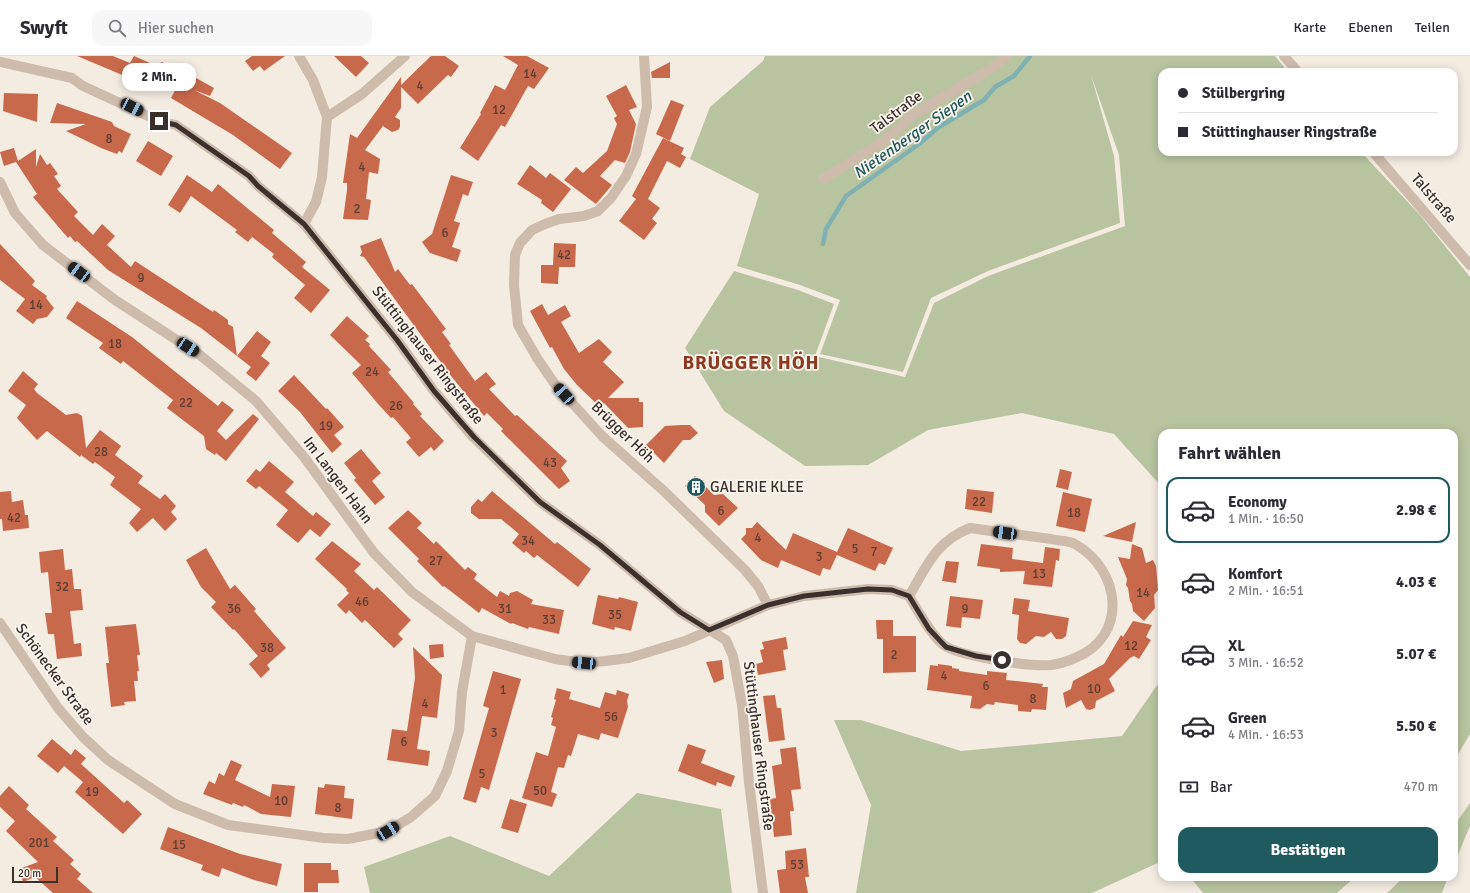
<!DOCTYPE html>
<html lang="de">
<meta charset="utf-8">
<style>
:root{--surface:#fff;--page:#f7f7f7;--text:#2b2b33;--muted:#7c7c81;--line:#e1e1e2;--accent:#1f5a5e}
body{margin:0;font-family:Signika,sans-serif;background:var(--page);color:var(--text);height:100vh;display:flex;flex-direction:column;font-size:15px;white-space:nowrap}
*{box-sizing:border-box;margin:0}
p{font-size:13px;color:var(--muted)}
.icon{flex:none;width:22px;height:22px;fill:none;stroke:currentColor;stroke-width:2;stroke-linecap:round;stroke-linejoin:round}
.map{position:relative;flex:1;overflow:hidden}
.drawer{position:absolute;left:1158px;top:373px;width:300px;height:452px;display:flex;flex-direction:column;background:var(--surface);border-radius:12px;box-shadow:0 2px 10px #0003}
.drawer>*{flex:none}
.top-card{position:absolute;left:1158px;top:12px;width:300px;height:88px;border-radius:12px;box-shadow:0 2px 10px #0003;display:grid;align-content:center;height:88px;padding:0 20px;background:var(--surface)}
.scale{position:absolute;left:12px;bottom:10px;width:46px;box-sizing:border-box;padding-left:4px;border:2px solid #3b302b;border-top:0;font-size:11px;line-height:14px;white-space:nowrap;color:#3b302b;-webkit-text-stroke:3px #fbf5ee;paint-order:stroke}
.end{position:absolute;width:18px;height:18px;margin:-9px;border:5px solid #3b302b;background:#fff;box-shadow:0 0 0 2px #fff}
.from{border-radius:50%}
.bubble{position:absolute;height:28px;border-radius:12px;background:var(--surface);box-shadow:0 2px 10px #0003;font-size:13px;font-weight:700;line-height:28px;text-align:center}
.car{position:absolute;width:12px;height:24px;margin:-12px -6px;border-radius:5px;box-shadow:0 0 3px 1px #0007;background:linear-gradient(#222 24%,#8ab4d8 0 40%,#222 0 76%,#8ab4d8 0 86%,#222 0)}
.top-card b{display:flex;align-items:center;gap:14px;height:38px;font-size:15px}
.top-card b+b{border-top:1px solid var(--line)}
.top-card i{width:10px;height:10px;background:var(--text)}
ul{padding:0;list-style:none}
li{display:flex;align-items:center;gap:12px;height:66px;margin:0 8px 6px;padding:0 12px;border:2px solid transparent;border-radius:12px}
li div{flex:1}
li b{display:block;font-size:15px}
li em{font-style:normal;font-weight:700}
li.on{border-color:var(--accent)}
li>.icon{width:36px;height:36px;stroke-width:1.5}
h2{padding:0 20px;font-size:18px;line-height:48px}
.pay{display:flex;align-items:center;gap:10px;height:44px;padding:0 20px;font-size:15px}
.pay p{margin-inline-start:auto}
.button{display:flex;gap:8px;margin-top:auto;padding:8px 20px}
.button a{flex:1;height:46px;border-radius:12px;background:var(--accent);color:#fff;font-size:16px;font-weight:700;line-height:46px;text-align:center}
header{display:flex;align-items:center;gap:24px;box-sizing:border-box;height:56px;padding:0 20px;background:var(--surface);border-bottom:1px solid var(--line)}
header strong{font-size:19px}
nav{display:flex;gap:22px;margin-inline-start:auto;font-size:14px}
.search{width:280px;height:36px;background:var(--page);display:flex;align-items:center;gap:10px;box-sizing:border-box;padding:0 14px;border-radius:12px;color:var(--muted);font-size:15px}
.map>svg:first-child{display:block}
.green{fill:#b8c4a0}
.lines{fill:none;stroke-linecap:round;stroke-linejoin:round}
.stream{stroke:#7fb0b2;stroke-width:4.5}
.building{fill:#c8694b}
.street{stroke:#cdbbac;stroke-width:10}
.route{stroke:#3b302b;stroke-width:5}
.labels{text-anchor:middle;stroke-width:3.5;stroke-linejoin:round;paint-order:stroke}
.number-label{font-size:13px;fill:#5e3e33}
.street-label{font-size:15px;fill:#3b302b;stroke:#fbf5ee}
.poi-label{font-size:15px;fill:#3b302b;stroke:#fbf5ee;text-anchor:start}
.water-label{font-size:16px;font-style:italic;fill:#1f5a5e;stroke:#fbf5ee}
.district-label{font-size:19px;font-weight:bold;letter-spacing:1px;fill:#8c3b22;stroke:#fbf5ee}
</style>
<header>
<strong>Swyft</strong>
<div class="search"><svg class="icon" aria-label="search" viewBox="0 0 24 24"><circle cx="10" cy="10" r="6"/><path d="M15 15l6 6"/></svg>Hier suchen</div>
<nav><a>Karte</a><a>Ebenen</a><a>Teilen</a></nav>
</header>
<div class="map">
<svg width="1470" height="837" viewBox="0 0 1470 837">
<rect width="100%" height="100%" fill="#f4ebe1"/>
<g class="green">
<path d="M765 0H1275L1288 16H1162V96H1361L1420 159 1470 221V678L1454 705V377H1162V431L1114 378 1022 357 928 374 868 409 805 410 724 355 685 292 734 215 798 234 834 248 815 300 905 321 934 247 988 220 1125 170 1119 99 1091 19 1114 100 1120 167 988 215 931 242 903 316 820 298 840 244 800 229 737 210 759 138 690 103 710 51 763 5Z"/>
<path d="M1162 622V805L1092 837H856L871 749 834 664H861L961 695 1122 680Z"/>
<path d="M637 737 721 753 732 837H370L364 811 450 780 549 820Z"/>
<path d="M1470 747V770L1454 808V770Z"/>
<path d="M1190 821H1355L1337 837H1203Z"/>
<path d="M1404 821H1448L1442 837H1387Z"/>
</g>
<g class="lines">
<path class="stream" d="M823 188 826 173 846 140 919 88 939 71 984 44 995 31 1014 20 1030 0"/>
</g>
<g class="building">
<path d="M77 0H113L130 7 134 0 159 11 161 6 178 12 214 32 210 40 194 34 220 47 292 97 280 113 233 79 171 42 179 27 157 17 151 31Z"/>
<path d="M252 0H285L264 15 260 10 253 15 245 5Z"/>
<path d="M334 0H361L369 7 356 21Z"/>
<path d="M431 0H445L459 10 451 21 448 19 418 48 401 31V52L395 61 400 64V71L398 74 392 76 383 70 365 94 380 103 378 118 369 116 366 143 371 144 368 164 343 163 347 134V127H343L350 78 357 82 401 21V29Z"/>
<path d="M503 0H527L549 12 534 33 528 30 505 71 501 69 478 105 460 92 481 58 480 57 495 29 505 34 518 9Z"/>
<path d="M670 6V22H652L651 16Z"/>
<path d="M626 29 637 51 629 54 636 68 630 96 625 107 615 104 600 120 612 129 596 148 564 124 576 111 583 117 607 95 617 68 614 62 617 60 606 40Z"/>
<path d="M4 37 38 38 37 66 3 55Z"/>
<path d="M671 44 684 49 670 85 656 78Z"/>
<path d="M57 47 112 66 114 70 131 78 122 97 119 95 117 98 101 92 66 75 86 68 50 67Z"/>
<path d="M663 82 684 92 681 98 686 101 680 112 667 105 648 143 660 152 652 163 657 167 644 184 619 165 636 143 632 140Z"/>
<path d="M148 85 173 100 161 120 136 105Z"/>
<path d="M14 92 18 105 36 93V111L40 98 47 109 50 107 58 118 54 120 61 130 57 133 78 156 74 160 93 179 102 168 115 180 107 189 131 211 135 205 213 256 214 254 228 264V268L233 271 237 300 201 272 108 214 77 185 75 186 70 180 68 182 33 141 37 138 16 106 4 110 0 96Z"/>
<path d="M530 109 546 122 550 117 571 133 553 156 541 147 542 144 517 128Z"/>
<path d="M187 119 212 136 218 128 274 174 272 177 306 206 302 211 330 234 311 257 294 242 305 229 272 201 274 198 252 181 248 186 235 176 237 174 191 140 180 157 168 149Z"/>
<path d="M451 119 473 126 468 140 463 138 454 165 460 167 452 191 461 194 457 206 430 197 422 186 432 178Z"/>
<path d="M381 182 395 216 398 213 410 229 412 228 446 273 442 276 451 288 449 289 475 325 486 316 496 328 489 333 515 360 517 359 567 405 561 412 570 425 559 433 501 375 503 373 487 357 484 360 451 320 364 201 360 200 362 196 360 190Z"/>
<path d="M554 187 576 188 575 211H559L558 228 541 227V209H553Z"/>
<path d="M0 188 35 225 32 229 47 240 46 242 54 252 47 261 37 263 33 268 16 255 25 243 0 224Z"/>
<path d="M77 245 132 281 218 350 222 345 234 354 217 375 226 384 253 358 259 363 226 405 216 397 215 399 206 393 204 380 167 352 173 344 123 305 121 308 99 292 103 287 66 262Z"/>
<path d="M542 248 548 259 565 249 571 260 561 266 579 297 599 283 612 296 603 306 624 326 608 342H639V346H643V371L628 372 604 347 600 351 577 329 564 313 552 291 550 292 530 255Z"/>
<path d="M347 260 369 280 365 284 370 288 369 290 391 314 388 316 414 347 413 348 422 358 420 360 444 385 434 395 431 391 419 401 406 386 411 382 393 361 391 362 379 349 352 317 361 309 330 279Z"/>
<path d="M257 275 271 286 261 300 270 307 256 325 246 317 251 311 237 300Z"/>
<path d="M23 315 38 328 34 333 37 337 66 359 77 357 82 360 86 392 100 374 121 390 115 399 143 420 138 427 160 443 165 438 176 450 171 456 177 463 165 475 153 462 137 476 129 467 141 453 110 429 115 421 95 406 93 408 81 399 80 401 47 375 37 384 17 362 26 349 8 335Z"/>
<path d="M294 319 326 353 327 352 344 371 334 379 342 388 332 397 300 356 278 335Z"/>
<path d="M681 369H690L698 377 690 384H683L664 407 646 389 665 370Z"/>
<path d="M361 393 381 417 372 425 385 441 375 449 354 424 356 422 344 407Z"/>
<path d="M269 405 294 426 285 436 313 460 316 456 331 468 320 481 310 473 298 487 276 469 288 454 259 430 256 433 246 425 256 413 260 416Z"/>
<path d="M1060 413 1072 416 1068 434 1056 431Z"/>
<path d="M695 420 714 439 723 438 738 452 719 470 705 456V449L685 430Z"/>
<path d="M967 433 994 436 992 457 965 453Z"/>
<path d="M11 435 12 446 23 444 25 459H28L29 472 3 475 2 463H0V436Z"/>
<path d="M492 435 555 488 557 486 591 513 578 531 537 499 534 502 526 495 524 497 512 487 519 478 501 463H479L471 457V451L478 443 482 446Z"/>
<path d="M1063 436 1092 443 1085 476 1056 470Z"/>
<path d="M408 454 422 467 417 472 434 488 436 485 465 514 468 511 477 518 474 523 497 541 500 535 509 540 510 537 517 535 533 544 531 548 564 554 559 578 529 571 528 573 512 567 511 568 482 552 479 557 444 530 443 531 417 505 419 503 388 472Z"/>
<path d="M757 466 786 494 793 477 837 496 848 472 893 492 885 509 879 507 875 515 837 499 830 514 823 512 820 520 781 504 778 512 761 504 741 483 746 478V472H752Z"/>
<path d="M1136 466 1132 486 1103 480Z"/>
<path d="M332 485 361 508 354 515 374 534 377 531 411 564 398 578 403 583 394 592 365 564 362 567 349 554 346 558 337 549 349 537 346 534 347 533 315 503Z"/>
<path d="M981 488 1013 492 1012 503 1043 507 1045 491 1060 493 1059 505 1056 504 1052 531 1023 528 1025 515 1000 516V513L977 510Z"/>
<path d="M1132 488 1142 492 1146 507 1153 504 1156 510 1158 534 1154 539 1155 552 1144 565 1133 555 1132 548 1130 545 1128 532 1126 529 1127 523 1118 501 1130 503Z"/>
<path d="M206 492 230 533 235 529 256 553 254 555 286 592 267 609 270 613 261 622 249 608 258 600 234 573 233 574 211 551 216 546 201 531 186 504Z"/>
<path d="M63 493 65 514 72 513 74 533H81L83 554 70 555 74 588 81 587 82 600 57 603 54 578H48L45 557H52L48 516 41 517 39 496Z"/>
<path d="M946 505 959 506 956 527 942 525Z"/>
<path d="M598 539 618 543 619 541 638 546 631 575 615 571 614 574 592 568Z"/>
<path d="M950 540 983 544 980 563 962 561 961 572 946 570Z"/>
<path d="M1014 542 1030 544 1028 555 1069 562 1066 580 1062 583H1056L1051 576 1044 581 1036 580 1026 588 1020 587 1017 583 1019 559 1012 558Z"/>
<path d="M876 564H893V580H916V616L883 617V583H877Z"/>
<path d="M1133 565 1152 569 1146 581 1151 584 1139 603 1134 600 1130 602 1109 623 1115 635 1096 645 1095 652 1090 654 1086 653 1081 644 1066 652 1063 637 1071 633 1073 625 1104 608 1121 579 1123 581Z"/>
<path d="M136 568 140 599H137L139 615H137L138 625H134L136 645 124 646 125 649 111 651 106 607H109L105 571Z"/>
<path d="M786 581 788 593 783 594 786 614 758 619 756 608 763 606 760 594 764 593 762 586Z"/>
<path d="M443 588 444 601 430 603 429 589Z"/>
<path d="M413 591 442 619 437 662 422 660 417 693 430 695 428 710 387 704 392 673 407 675 415 622Z"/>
<path d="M722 604 724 623 714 627 706 606Z"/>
<path d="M938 608 952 610V612L959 613V615L987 619V615L1007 617 1006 624 1043 628 1042 631H1048L1046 654 1032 653 1031 656 1018 655V649L995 646 994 649 987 648 980 653 970 652 972 640 927 634 930 609 938 610Z"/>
<path d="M493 615 521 623 489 734 481 731 476 747 463 743 489 652 483 650Z"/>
<path d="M557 632 571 636 569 643 600 652 605 636 616 639 617 634 629 638 627 645 628 651 618 682 601 677 599 684 578 678 571 700 568 699 564 712 558 711 551 736 557 738 552 751 522 742 536 696 548 700 556 671 551 669 553 662 551 661 556 644 554 643Z"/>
<path d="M775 639 777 652H781L785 684 769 686 763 640Z"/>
<path d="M52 683 71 699 75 693 86 702 81 708 124 747 127 744 142 758 123 778 75 736 83 726 64 710 58 717 37 700Z"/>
<path d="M688 688 706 694 701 707 735 720 731 731 717 726 716 730 678 715Z"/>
<path d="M796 691 801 733 791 734 794 755H790L792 779 774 781 770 743 776 742 772 710 782 708 780 693Z"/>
<path d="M231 704 242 709 235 724 270 741 272 728 295 730 291 761 261 758 244 749 243 751 233 747 232 749 203 738 209 725 215 728 219 717 224 720Z"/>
<path d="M325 728 345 730 344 742 354 743 352 763 315 758 318 731 324 732Z"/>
<path d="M9 730 29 749 26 753 57 781 53 785 74 804 70 808 81 818 77 823 93 837H53L35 821 23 826 19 813 38 806 6 775 15 765 0 751V740Z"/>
<path d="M510 743 527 748 518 777 501 772Z"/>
<path d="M168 771 240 798 282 808 277 830 254 824 222 812 219 821 201 814 203 809 160 793Z"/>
<path d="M806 792 809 821H805L808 837H780L777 814 786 813 785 795Z"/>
<path d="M304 807H331V814H338L339 827H318V836H304Z"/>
</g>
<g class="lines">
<g class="street">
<path d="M299 0 313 24 327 61 322 121 316 146 304 168"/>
<path d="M644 0 647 51 636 98 626 120 611 142 598 155 584 160 559 163 545 168 532 174 520 187 515 199 514 229 518 269 537 302 554 327 602 380 665 436 745 514 758 530 768 549"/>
<path d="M1284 0 1298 16"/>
<path d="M0 6 72 22 83 30 159 65 176 69 249 120 258 130 304 168 397 284 434 335 473 381 540 446 600 489 680 556 726 584 733 600 742 649 749 726 763 837"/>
<path d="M327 61 362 38 405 0"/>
<path d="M1373 96 1470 209"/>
<path d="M823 123 884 85 913 59 990 13 1007 0"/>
<path d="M0 126 15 157 43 189 115 244 200 299 256 345 304 401 374 497 412 536 472 580 555 603 584 607 605 605 629 602 685 585 768 549 804 540 868 533 892 534 909 540C927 510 935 486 970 472 997 476 1024 479 1051 483 1058 485 1068 484 1075 488 1121 514 1129 580 1075 602 1068 605 1058 608 1051 609 1031 611 965 601 947 591 934 585 917 553 909 540"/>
<path d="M0 567 58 652 83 681 108 704 175 748 228 769 324 782 348 783 388 775 411 761 435 740 447 715 459 675 462 636 472 580"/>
</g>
</g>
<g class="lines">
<path class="route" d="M159 65 176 69 249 120 258 130 304 168 397 284 434 335 474 381 540 446 600 489 680 556 709 574 768 549 804 540 868 533 892 534 909 540 929 573 946 591 976 600 1002 604"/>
</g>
<defs>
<symbol id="building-disc" viewBox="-11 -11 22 22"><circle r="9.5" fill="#1f5a5e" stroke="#fbf5ee"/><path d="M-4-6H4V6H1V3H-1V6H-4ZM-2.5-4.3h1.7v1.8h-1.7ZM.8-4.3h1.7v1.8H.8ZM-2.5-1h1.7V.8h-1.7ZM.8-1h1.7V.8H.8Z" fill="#fff"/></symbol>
</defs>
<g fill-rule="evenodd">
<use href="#building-disc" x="685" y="420" width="22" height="22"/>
</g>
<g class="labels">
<g class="number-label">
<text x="530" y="22">14</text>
<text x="420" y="34">4</text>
<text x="499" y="58">12</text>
<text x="109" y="87">8</text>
<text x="362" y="115">4</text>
<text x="357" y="157">2</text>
<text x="445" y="181">6</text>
<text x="564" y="203">42</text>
<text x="141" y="226">9</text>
<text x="36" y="253">14</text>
<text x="115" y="292">18</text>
<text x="372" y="320">24</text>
<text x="186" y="351">22</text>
<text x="396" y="354">26</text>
<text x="326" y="374">19</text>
<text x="101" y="400">28</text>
<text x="550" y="411">43</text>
<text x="979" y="450">22</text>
<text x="721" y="459">6</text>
<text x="1074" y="461">18</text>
<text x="14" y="466">42</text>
<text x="758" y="486">4</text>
<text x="528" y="489">34</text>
<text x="855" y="497">5</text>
<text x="874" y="500">7</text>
<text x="819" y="505">3</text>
<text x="436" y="509">27</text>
<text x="1039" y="522">13</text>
<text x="62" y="535">32</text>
<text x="1143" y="541">14</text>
<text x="362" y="550">46</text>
<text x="234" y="557">36</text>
<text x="505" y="557">31</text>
<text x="965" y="557">9</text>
<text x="615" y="563">35</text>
<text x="549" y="568">33</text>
<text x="1131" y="594">12</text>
<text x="267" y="596">38</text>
<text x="894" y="603">2</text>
<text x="944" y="624">4</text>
<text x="986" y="634">6</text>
<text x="1094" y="637">10</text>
<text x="503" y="638">1</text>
<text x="1033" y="647">8</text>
<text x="425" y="652">4</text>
<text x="611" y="665">56</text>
<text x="494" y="681">3</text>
<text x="404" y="690">6</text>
<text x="482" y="722">5</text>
<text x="540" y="739">50</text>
<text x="92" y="740">19</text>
<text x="281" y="749">10</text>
<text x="338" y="756">8</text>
<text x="39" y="791">201</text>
<text x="179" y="793">15</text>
<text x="797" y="813">53</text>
</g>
<g class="street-label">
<text transform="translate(896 56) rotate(-37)" y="5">Talstraße</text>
<text transform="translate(1434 142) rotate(49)" y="5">Talstraße</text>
<text transform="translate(428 299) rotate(52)" y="5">Stüttinghauser Ringstraße</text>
<text transform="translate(623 376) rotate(44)" y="5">Brügger Höh</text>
<text transform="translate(338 424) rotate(53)" y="5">Im Langen Hahn</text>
<text transform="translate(55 618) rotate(54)" y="5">Schönecker Straße</text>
<text transform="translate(759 690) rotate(83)" y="5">Stüttinghauser Ringstraße</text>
</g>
<g class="poi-label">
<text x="710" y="436">GALERIE KLEE</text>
</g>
<g class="water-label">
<text transform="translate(912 78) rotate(-35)" y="6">Nietenberger Siepen</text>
</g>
<g class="district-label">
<text x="751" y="313">BRÜGGER HÖH</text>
</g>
</g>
</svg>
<div class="scale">20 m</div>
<i class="end from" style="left:1002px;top:604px"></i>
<i class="end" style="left:159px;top:65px"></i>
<div class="bubble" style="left:122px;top:7px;width:74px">2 Min.</div>
<i class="car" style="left:132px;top:51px;rotate:116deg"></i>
<i class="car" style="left:79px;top:216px;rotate:307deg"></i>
<i class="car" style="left:188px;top:291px;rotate:123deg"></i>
<i class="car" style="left:564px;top:338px;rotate:318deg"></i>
<i class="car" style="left:1005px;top:477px;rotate:278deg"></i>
<i class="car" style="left:584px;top:607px;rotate:275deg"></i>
<i class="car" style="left:388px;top:775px;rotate:58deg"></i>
<div class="top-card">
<b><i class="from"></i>Stülbergring</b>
<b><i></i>Stüttinghauser Ringstraße</b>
</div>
<section class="drawer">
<h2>Fahrt wählen</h2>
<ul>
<li class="on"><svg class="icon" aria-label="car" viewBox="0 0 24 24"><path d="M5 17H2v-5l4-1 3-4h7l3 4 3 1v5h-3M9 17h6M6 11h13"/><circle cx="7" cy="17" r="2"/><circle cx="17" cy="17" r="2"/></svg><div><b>Economy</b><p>1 Min. · 16:50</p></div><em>2.98 €</em></li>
<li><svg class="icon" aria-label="car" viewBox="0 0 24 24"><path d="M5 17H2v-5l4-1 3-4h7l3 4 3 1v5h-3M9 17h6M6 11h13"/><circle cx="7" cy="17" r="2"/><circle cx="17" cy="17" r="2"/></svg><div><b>Komfort</b><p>2 Min. · 16:51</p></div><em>4.03 €</em></li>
<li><svg class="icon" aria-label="car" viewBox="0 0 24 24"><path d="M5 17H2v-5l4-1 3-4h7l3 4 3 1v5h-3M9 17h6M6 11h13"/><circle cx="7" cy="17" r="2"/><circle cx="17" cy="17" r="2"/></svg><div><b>XL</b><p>3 Min. · 16:52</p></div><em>5.07 €</em></li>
<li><svg class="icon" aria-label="car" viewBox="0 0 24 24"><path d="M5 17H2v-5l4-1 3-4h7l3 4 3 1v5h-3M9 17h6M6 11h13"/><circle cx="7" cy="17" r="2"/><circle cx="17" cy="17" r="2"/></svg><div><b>Green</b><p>4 Min. · 16:53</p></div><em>5.50 €</em></li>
</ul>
<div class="pay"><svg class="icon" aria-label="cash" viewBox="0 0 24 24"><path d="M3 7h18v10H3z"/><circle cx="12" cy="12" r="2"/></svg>Bar<p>470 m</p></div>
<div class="button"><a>Bestätigen</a></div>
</section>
</div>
